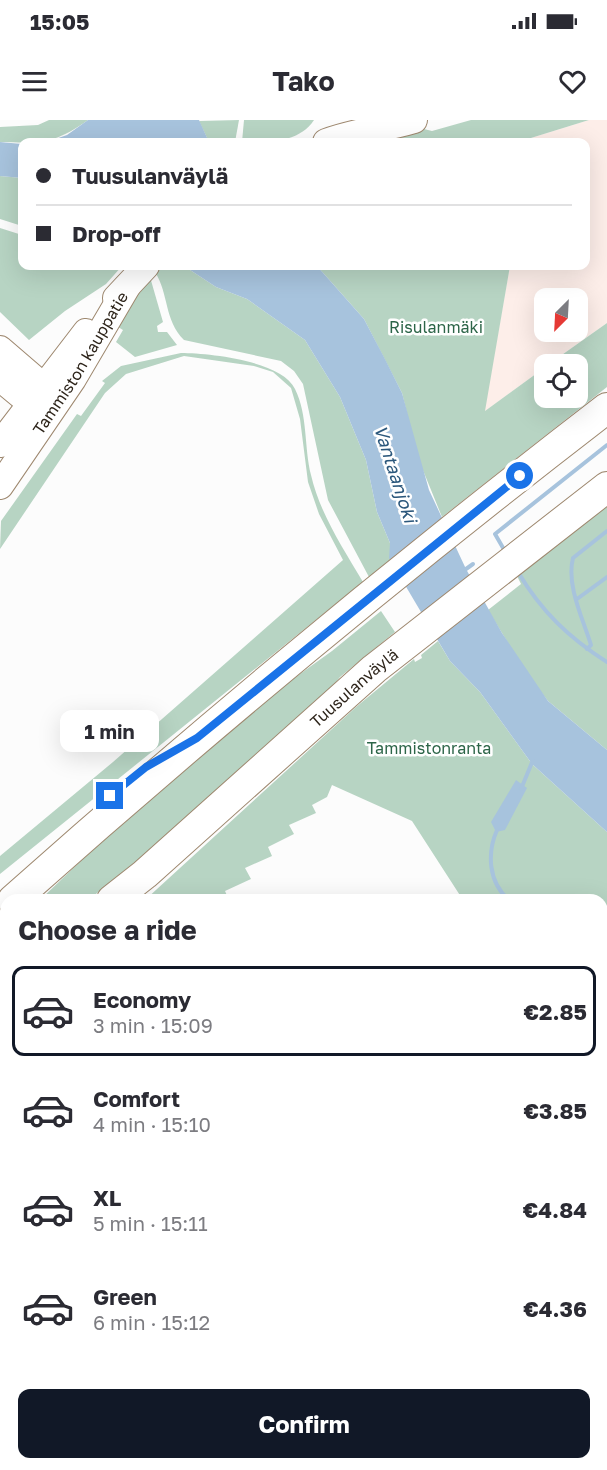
<!DOCTYPE html>
<meta charset="utf-8">
<style>
:root{--surface:#fff;--page:#f7f7f7;--text:#2b2b33;--muted:#7c7c81;--line:#e1e1e2;--accent:#111827}
body{margin:0;font-family:"Golos Text",sans-serif;background:var(--page);color:var(--text);height:100vh;display:flex;flex-direction:column;font-size:22px;white-space:nowrap}
*{box-sizing:border-box;margin:0}
p{font-size:20px;color:var(--muted)}
.icon{flex:none;width:33px;height:33px;fill:none;stroke:currentColor;stroke-width:2;stroke-linecap:round;stroke-linejoin:round}
.map{position:relative;flex:1;overflow:hidden}
.panel{position:absolute;left:0px;top:774px;width:608px;height:576px;display:flex;flex-direction:column;background:var(--surface);border-radius:18px 18px 0 0;box-shadow:0 6px 24px #0002}
.panel>*{flex:none}
.top-card{position:absolute;left:18px;top:18px;width:572px;height:132px;border-radius:12px;box-shadow:0 6px 24px #0002;display:grid;align-content:center;height:132px;padding:0 18px;background:var(--surface)}
.needle{width:39px;rotate:204deg}
.fabs{position:absolute;left:534px;top:168px;display:grid;gap:12px}
.fabs a{display:grid;place-items:center;width:54px;height:54px;border-radius:12px;background:var(--surface);box-shadow:0 6px 24px #0002;font-size:30px}
.end{position:absolute;width:27px;height:27px;margin:-14px;border:8px solid #1a73e8;background:#fff;box-shadow:0 0 0 3px #fff}
.from{border-radius:50%}
.bubble{position:absolute;height:42px;border-radius:12px;background:var(--surface);box-shadow:0 6px 24px #0002;font-size:20px;font-weight:700;line-height:42px;text-align:center}
.top-card b{display:flex;align-items:center;gap:21px;height:57px;font-size:22px}
.top-card b+b{border-top:2px solid var(--line)}
.top-card i{width:15px;height:15px;background:var(--text)}
ul{padding:0;list-style:none}
li{display:flex;align-items:center;gap:18px;height:90px;margin:0 12px 9px;padding:0 6px;border:3px solid transparent;border-radius:12px}
li div{flex:1}
li b{display:block;font-size:22px}
li em{font-style:normal;font-weight:700}
li.current{border-color:var(--accent)}
li>.icon{width:54px;height:54px;stroke-width:1.5}
h2{padding:0 18px;font-size:27px;line-height:72px}
.action{display:flex;gap:12px;margin-top:auto;padding:12px 18px}
.action a{flex:1;height:69px;border-radius:12px;background:var(--accent);color:#fff;font-size:24px;font-weight:700;line-height:69px;text-align:center}
.status{display:flex;justify-content:space-between;align-items:center;height:42px;padding:0 30px;background:var(--surface);direction:ltr}
.status svg{height:16px;fill:currentColor}
header{display:flex;justify-content:space-between;align-items:center;height:78px;padding:0 18px;background:var(--surface);font-size:27px;font-weight:700}
.map>svg:first-child{display:block}
.industrial{fill:#fdeee9;fill-rule:evenodd}
.green{fill:#b7d4c3}
.water{fill:#a7c3dd}
.lines{fill:none;stroke-linecap:round;stroke-linejoin:round}
.stream{stroke:#a7c3dd;stroke-width:4}
.minor-casing{stroke:#9e886f;stroke-width:22}
.major-casing{stroke:#9e886f;stroke-width:28}
.highway-casing{stroke:#9e886f;stroke-width:32}
.minor{stroke:#fff;stroke-width:20}
.major{stroke:#fff;stroke-width:26}
.highway{stroke:#fff;stroke-width:30}
.route{stroke:#1a73e8;stroke-width:8}
.labels{text-anchor:middle;stroke-width:5;stroke-linejoin:round;paint-order:stroke}
.park-label{font-size:16px;fill:#2c6548;stroke:#fff}
.street-label{font-size:16px;fill:#2e251b;stroke:#fff}
.water-label{font-size:18px;font-style:italic;fill:#2b577b;stroke:#fff}
</style>
<div class="status"><b>15:05</b><svg viewBox="0 0 49 12"><path d="M0 12V9h3v3zM5 12V6h3v6zM10 12V3h3v9zM15 12V0h3v12zM26 1h20v11H26zM47 4h2v5h-2z"/></svg></div>
<header><svg class="icon" aria-label="menu" viewBox="0 0 24 24"><path d="M4 6h16M4 12h16M4 18h16"/></svg>Tako<svg class="icon" aria-label="heart" viewBox="0 0 24 24"><path d="M12 20l-8-8c-3-5 5-10 8-4 3-6 11-1 8 4z"/></svg></header>
<div class="map">
<svg width="607" height="1350" viewBox="0 0 607 1350">
<rect width="100%" height="100%" fill="#fcfcfc"/>
<path class="industrial" d="M589 0H607V203L549 244H544V248L484 292 510 146H585V22H518ZM544 178H578V212H544Z"/>
<g class="green">
<path d="M49 0H88C53 25 40 23 0 22V7L38 5Z"/>
<path d="M239 0 235 22H209L199 1Z"/>
<path d="M244 0H314C299 23 267 23 242 22Z"/>
<path d="M471 0H589L518 22H383L401 13 420 8 432 11Z"/>
<path d="M0 56 22 58V106L0 99Z"/>
<path d="M0 108 22 115V146H122L106 164 65 191 29 220 0 192Z"/>
<path d="M161 146H184L216 167 247 179 305 220 340 277 366 340 377 392 390 423V440L369 457 328 380 303 264 294 251 281 241 184 220C164 200 169 174 155 152Z"/>
<path d="M317 146H510L485 291 544 248V278H578V244H549L607 203V267L442 397 418 338 402 273 364 199Z"/>
<path d="M150 157 163 202 157 206 158 212H167L177 225 135 237 116 222 123 210 118 207 133 179Z"/>
<path d="M181 233C209 233 282 241 295 269 308 295 304 327 311 355 320 394 343 428 363 462L0 754V736L113 642 343 440 319 394 308 362 300 299 291 268 273 252 254 246 184 236 126 254 105 273 0 429 1 401 77 294 81 296 105 263 102 261 121 246Z"/>
<path d="M607 386V630L548 581 525 551 488 490 521 464 517 456Z"/>
<path d="M381 491 395 512 340 557 312 593 144 737 88 780H40L113 710 258 584 332 531Z"/>
<path d="M438 521 450 541 480 572 532 644 607 712V1006L602 997V780H463L412 701 332 665 327 677 312 685 316 693 289 705 294 714 268 727 272 736 245 748 251 759 225 771 229 780H145L356 587 414 539 415 542 422 538 421 535Z"/>
<path d="M6 813V848L0 853V818Z"/>
<path d="M6 912V1038L0 1012V917Z"/>
<path d="M0 1050 6 1076V1232L0 1251Z"/>
<path d="M6 1259V1340H0V1276Z"/>
<path d="M214 1344H312L314 1350H203Z"/>
<path d="M349 1344H422L425 1350H352Z"/>
</g>
<g class="water">
<path d="M88 0H199L209 22H47L67 15Z"/>
<path d="M0 22 22 24V58L0 56Z"/>
<path d="M184 146H317L364 199 386 241 402 273 429 370 466 449 502 513 548 581 607 630V712L532 644 480 572 450 541 389 438 390 423 377 392 366 340 340 277 305 220 247 179 216 167Z"/>
<path d="M516 660 527 668 505 710 496 712 491 702Z"/>
</g>
<g class="lines">
<g class="stream">
<path d="M506 433 495 414 607 325"/>
<path d="M466 449 473 444"/>
<path d="M518 452C541 491 569 518 607 542"/>
<path d="M577 479 607 457"/>
<path d="M587 529 591 525C583 499 566 465 573 438L607 411"/>
<path d="M521 669 533 640"/>
<path d="M497 710C487 733 488 762 509 780"/>
</g>
<defs>
<g id="minor">
<path d="M449 1344 452 1350"/>
<path d="M129 1350 149 1344"/>
<path d="M183 1350 198 1344"/>
</g>
<g id="major">
<path d="M326 22C355 11 384 9 414 0"/>
<path d="M116 178 146 146"/>
<path d="M0 229 43 266 50 281"/>
<path d="M0 258 30 283 44 287"/>
<path d="M0 324 86 212"/>
<path id="s1" d="M0 366 73 259 127 167"/>
</g>
<g id="highway">
<path d="M13 780C205 609 403 445 607 288"/>
<path id="s2" d="M112 780 145 754 374 549 607 367"/>
<path d="M0 876 6 870"/>
<path d="M0 903 6 898"/>
</g>
</defs>
<use href="#minor" class="minor-casing"/>
<use href="#major" class="major-casing"/>
<use href="#highway" class="highway-casing"/>
<use href="#minor" class="minor"/>
<use href="#major" class="major"/>
<use href="#highway" class="highway"/>
</g>
<g class="lines">
<path class="route" d="M110 676 146 647 197 618 520 356"/>
</g>
<g class="labels">
<g class="park-label">
<text x="436" y="213">Risulanmäki</text>
<text x="429" y="634">Tammistonranta</text>
</g>
<g class="street-label">
<text dy="6" stroke="none"><textPath href="#s1" startOffset="147">Tammiston kauppatie</textPath></text>
<text dy="6" stroke="none"><textPath href="#s2" startOffset="322">Tuusulanväylä</textPath></text>
</g>
<g class="water-label">
<text transform="translate(395 354) rotate(72)" y="6">Vantaanjoki</text>
</g>
</g>
</svg>
<div class="fabs">
<a><svg class="needle" viewBox="-14 -14 28 28"><path d="M0-13l5 13h-10z" fill="#e53935"/><path d="M0 13l5-13h-10z" fill="#7c7c81"/></svg></a>
<a><svg class="icon" aria-label="locate" viewBox="0 0 24 24"><circle cx="12" cy="12" r="6"/><path d="M12 2v4M12 18v4M2 12h4M18 12h4"/></svg></a>
</div>
<i class="end from" style="left:520px;top:356px"></i>
<i class="end" style="left:110px;top:676px"></i>
<div class="bubble" style="left:60px;top:590px;width:99px">1 min</div>
<div class="top-card">
<b><i class="from"></i>Tuusulanväylä</b>
<b><i></i>Drop-off</b>
</div>
<section class="panel">
<h2>Choose a ride</h2>
<ul>
<li class="current"><svg class="icon" aria-label="car" viewBox="0 0 24 24"><path d="M5 17H2v-5l4-1 3-4h7l3 4 3 1v5h-3M9 17h6M6 11h13"/><circle cx="7" cy="17" r="2"/><circle cx="17" cy="17" r="2"/></svg><div><b>Economy</b><p>3 min · 15:09</p></div><em>€2.85</em></li>
<li><svg class="icon" aria-label="car" viewBox="0 0 24 24"><path d="M5 17H2v-5l4-1 3-4h7l3 4 3 1v5h-3M9 17h6M6 11h13"/><circle cx="7" cy="17" r="2"/><circle cx="17" cy="17" r="2"/></svg><div><b>Comfort</b><p>4 min · 15:10</p></div><em>€3.85</em></li>
<li><svg class="icon" aria-label="car" viewBox="0 0 24 24"><path d="M5 17H2v-5l4-1 3-4h7l3 4 3 1v5h-3M9 17h6M6 11h13"/><circle cx="7" cy="17" r="2"/><circle cx="17" cy="17" r="2"/></svg><div><b>XL</b><p>5 min · 15:11</p></div><em>€4.84</em></li>
<li><svg class="icon" aria-label="car" viewBox="0 0 24 24"><path d="M5 17H2v-5l4-1 3-4h7l3 4 3 1v5h-3M9 17h6M6 11h13"/><circle cx="7" cy="17" r="2"/><circle cx="17" cy="17" r="2"/></svg><div><b>Green</b><p>6 min · 15:12</p></div><em>€4.36</em></li>
</ul>
<div class="action"><a>Confirm</a></div>
</section>
</div>
